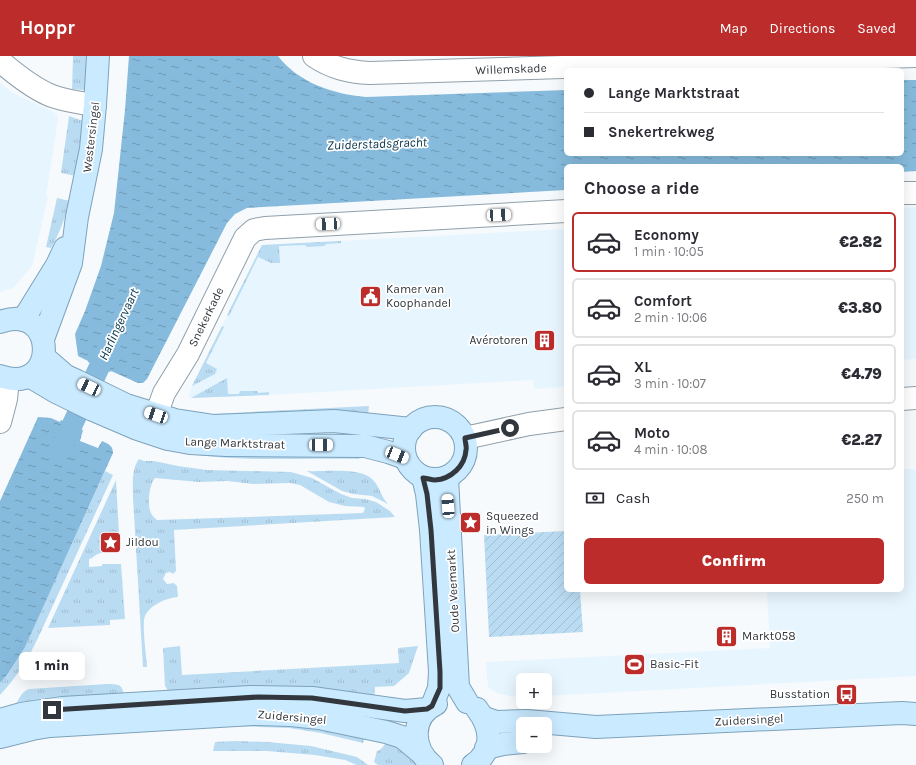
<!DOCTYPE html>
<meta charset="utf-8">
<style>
:root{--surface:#fff;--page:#f7f7f7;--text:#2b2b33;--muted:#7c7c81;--line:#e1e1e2;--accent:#bb2c2a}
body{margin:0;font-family:Karla,sans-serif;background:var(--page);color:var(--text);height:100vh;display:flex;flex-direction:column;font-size:15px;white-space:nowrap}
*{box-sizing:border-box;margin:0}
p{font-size:13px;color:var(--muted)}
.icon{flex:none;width:22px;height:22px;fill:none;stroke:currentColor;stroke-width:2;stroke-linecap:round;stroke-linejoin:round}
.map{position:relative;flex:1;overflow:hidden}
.details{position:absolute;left:564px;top:108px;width:340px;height:428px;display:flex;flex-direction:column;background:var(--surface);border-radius:6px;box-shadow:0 4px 16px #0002}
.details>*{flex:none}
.top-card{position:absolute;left:564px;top:12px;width:340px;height:88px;border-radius:6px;box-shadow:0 4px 16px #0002;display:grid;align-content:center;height:88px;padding:0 20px;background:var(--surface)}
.fabs{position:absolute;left:516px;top:617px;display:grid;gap:8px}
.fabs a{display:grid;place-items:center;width:36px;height:36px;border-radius:6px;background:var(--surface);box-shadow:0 4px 16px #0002;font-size:20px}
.end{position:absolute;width:18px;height:18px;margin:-9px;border:5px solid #31373c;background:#fff;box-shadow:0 0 0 2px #fff}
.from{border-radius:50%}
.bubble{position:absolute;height:28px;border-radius:6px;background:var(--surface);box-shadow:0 4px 16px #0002;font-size:13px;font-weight:800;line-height:28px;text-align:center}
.car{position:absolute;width:12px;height:24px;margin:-12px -6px;border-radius:5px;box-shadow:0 0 3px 1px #0007;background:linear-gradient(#fff 24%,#345 0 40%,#fff 0 76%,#345 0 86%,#fff 0)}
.top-card b{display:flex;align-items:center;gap:14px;height:38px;font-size:15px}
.top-card b+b{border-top:1px solid var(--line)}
.top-card i{width:10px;height:10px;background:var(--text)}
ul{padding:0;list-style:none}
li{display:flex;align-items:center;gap:12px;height:60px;margin:0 8px 6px;padding:0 12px;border:2px solid var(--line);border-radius:6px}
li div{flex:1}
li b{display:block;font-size:15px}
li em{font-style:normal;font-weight:800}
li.current{border-color:var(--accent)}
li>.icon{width:36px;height:36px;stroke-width:1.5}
h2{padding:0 20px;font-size:18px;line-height:48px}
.pay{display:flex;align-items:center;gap:10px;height:44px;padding:0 20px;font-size:15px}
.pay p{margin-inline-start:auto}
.cta{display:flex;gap:8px;margin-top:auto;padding:8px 20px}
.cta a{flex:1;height:46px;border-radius:6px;background:var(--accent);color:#fff;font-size:16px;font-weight:800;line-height:46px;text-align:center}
header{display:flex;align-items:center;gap:24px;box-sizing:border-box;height:56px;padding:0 20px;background:var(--accent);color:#fff}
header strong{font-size:19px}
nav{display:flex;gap:22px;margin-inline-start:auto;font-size:14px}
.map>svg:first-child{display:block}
.built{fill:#e7f5ff}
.grass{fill:url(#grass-tufts);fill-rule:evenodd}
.garden{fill:url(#garden-furrows)}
.water{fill:url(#water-ripples)}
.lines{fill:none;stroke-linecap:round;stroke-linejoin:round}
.canal{stroke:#86bbdd;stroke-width:21}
.minor-casing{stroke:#90a0ab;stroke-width:24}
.major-casing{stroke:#7da2bb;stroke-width:24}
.minor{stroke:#fff;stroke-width:22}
.major{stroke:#caeaff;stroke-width:22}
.route{stroke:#31373c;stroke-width:5}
.labels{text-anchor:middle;stroke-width:3.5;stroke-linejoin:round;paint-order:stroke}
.street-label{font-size:12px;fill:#31373c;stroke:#fff}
.poi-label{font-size:12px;fill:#31373c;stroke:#fff;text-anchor:start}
.water-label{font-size:13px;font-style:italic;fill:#033148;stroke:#fff}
</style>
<header>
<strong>Hoppr</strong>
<nav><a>Map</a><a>Directions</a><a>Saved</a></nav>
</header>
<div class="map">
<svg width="916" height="709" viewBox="0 0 916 709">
<defs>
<pattern id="grass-tufts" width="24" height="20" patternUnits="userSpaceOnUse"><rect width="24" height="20" fill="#badcf2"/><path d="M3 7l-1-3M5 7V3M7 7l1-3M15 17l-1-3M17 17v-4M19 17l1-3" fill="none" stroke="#a0bdd0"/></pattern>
<pattern id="garden-furrows" width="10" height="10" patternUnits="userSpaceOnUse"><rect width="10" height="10" fill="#badcf2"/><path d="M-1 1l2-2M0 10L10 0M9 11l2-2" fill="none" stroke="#a0bdd0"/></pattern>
<pattern id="water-ripples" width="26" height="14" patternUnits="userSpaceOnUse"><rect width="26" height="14" fill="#86bbdd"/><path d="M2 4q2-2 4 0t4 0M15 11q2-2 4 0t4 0" fill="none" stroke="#6e99b4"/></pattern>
</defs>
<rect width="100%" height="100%" fill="#f7fafc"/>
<g class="built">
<path d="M0 27 15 38 54 56 58 60V63L46 140 48 141 32 210 13 232 0 236Z"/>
<path d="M916 151V303L902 304V152Z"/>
<path d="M566 173V331L534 333 533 324 286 338 191 342 189 340V337L262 189Z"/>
<path d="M902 413H916V620L545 640V624H523V641H517L499 638 488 631 486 606 770 592 767 534H902Z"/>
</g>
<g class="grass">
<path d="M73 0H87L85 34 72 33Z"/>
<path d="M69 60 83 65 76 120 61 117Z"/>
<path d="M57 142 70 145C65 161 60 177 51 192L46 191Z"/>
<path d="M341 185V187L326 188 324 190 307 191 305 189 279 190 280 207H271L258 201 229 260 227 259 262 189Z"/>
<path d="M222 270 224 271 206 307 217 313 215 318 192 330Z"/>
<path d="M227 322 228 338H239L240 335H257L258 337 269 336V339L191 342Z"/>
<path d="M369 350 368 359H191Z"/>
<path d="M153 389 361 400 359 403C294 401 217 409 154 390Z"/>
<path d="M139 403 144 405H154L178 410 207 414 291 416 312 422 341 438 352 442 365 443 376 446 390 455 395 461 174 474 176 515 173 518 170 516 166 517 163 523 167 528 174 527 177 530 178 541C166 542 146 550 144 564 143 578 146 597 147 611H143L133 442C133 430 131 413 139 403ZM155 422 199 426 227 425 253 428 290 427 300 429 329 446 345 450 364 451 365 453 363 457 157 464C155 462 152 460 151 457 147 448 149 429 155 422Z"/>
<path d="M105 415 113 419 38 582C28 603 16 622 0 639V627L7 619 25 590Z"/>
<path d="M307 415C324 416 362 411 373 424 380 431 381 441 388 448L372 440 353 438 342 435Z"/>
<path d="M116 424 120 494C110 496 100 494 92 502L89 503V511L102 510V508H121L125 563 110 564V569L48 572Z"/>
<path d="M180 590 182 619 399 607 398 592 418 590 409 617 394 630 375 631 374 644 169 636 165 630 163 592Z"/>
<path d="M107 628C121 628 123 629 124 643L15 650C19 643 21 636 29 633Z"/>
<path d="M239 665 366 677 363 687 321 677 289 672 234 670Z"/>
<path d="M236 685 267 686 311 690 357 701 368 709H357L345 704 315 699 266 695H213L215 686Z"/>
<path d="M387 686 404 690 418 709H378L374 706 377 695 380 694Z"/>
</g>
<path class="garden" d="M566 475V534H580L583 576 489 581 484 479Z"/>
<g class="water">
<path d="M129 0H278C299 27 333 38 366 41L566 34V98H902V24H916V115L902 116V110H566V134L247 152 235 158 227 167 147 323 143 327H138L111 315 110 316 88 306V305L78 300 75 278 85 255 101 210 114 157 125 54Z"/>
<path d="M38 361 51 362 60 366 61 364 83 374 80 385 98 392 102 385C108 388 113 389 113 397L25 591 7 619 0 627V445Z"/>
</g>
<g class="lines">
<path class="canal" d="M60 395 111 286"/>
<defs>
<g id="minor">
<path d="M314 0C332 12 349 16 370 17L916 0"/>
<path d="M0 5C14 17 34 33 52 40 66 45 80 47 95 49"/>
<path d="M902 137H916"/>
<path d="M902 343 916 342"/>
<path d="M156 359 164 337 188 298 245 182 254 174 265 172 566 155"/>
<path d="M0 366 6 343 8 323"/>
<path d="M465 382 529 368 566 363"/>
</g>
<g id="major">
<path d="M23 264 57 209 65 192"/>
<path d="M0 266C58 245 59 341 0 320"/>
<path d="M43 283 71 207 77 161 91 93 95 49 98 0"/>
<path d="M44 301 66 320 77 325 126 349 175 364 214 370 334 365 411 373"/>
<path d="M29 320 56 336 93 354 135 372 168 383 190 387 226 389 365 390 388 396 405 402"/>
<circle cx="435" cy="392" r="31"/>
<path d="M423 421 427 438 431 474 440 616 439 632 432 650"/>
<path d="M447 421 458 631 467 646"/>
<path d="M484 662 496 666 527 665 596 671 902 657 916 658"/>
<path d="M0 664 21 658 62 652 250 641 312 642 405 655 427 653"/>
<path d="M0 681 32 673 50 670 253 658 291 659 319 662 386 676 402 681 420 696"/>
<path d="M486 692 503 688 523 686"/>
<path d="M432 709C412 693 410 660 436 648"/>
<path d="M473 709C495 694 491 671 477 653"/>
</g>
</defs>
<use href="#minor" class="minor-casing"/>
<use href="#major" class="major-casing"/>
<use href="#minor" class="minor"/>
<use href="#major" class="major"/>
</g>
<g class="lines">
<path class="route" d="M52 654 258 641 312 642 405 655 427 653 432 650 440 632V616L431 474 427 438 423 422C427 422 431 424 435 424 451 423 465 410 466 394 467 391 465 386 465 382L510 372"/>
</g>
<defs>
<symbol id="civic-square" viewBox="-11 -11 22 22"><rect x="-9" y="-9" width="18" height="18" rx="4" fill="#bb2c2a" stroke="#fff"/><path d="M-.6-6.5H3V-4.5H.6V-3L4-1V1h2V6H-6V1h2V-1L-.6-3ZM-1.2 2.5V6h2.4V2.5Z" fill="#fff"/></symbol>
<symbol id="building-square" viewBox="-11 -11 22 22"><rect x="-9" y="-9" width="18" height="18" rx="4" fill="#bb2c2a" stroke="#fff"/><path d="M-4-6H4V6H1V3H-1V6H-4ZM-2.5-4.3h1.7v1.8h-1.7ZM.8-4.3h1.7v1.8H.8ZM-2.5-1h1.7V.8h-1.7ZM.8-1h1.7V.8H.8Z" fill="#fff"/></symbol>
<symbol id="sight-square" viewBox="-11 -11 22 22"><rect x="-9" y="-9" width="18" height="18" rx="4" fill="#bb2c2a" stroke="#fff"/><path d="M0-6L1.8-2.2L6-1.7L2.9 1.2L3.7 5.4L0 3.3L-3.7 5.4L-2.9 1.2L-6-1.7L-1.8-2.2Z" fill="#fff"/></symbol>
<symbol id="stadium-square" viewBox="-11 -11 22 22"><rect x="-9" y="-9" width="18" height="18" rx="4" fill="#bb2c2a" stroke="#fff"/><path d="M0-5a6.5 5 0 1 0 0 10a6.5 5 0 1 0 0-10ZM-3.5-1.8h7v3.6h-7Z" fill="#fff"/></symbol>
<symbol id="bus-square" viewBox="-11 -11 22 22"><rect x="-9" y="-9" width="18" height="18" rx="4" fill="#bb2c2a" stroke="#fff"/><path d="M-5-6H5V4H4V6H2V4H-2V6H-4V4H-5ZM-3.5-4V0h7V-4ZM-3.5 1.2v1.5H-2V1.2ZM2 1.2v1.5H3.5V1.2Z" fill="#fff"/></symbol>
</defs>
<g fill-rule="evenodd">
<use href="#civic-square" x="358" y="228" width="25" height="25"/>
<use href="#building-square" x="532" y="272" width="25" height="25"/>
<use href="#sight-square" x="458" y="454" width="25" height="25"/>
<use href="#sight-square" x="98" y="474" width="25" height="25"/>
<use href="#building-square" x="714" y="568" width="25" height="25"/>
<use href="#stadium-square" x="622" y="596" width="25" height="25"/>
<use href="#bus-square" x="834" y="626" width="25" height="25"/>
</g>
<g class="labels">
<g class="street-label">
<text transform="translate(511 13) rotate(-2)" y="4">Willemskade</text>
<text transform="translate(91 81) rotate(-83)" y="4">Westersingel</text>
<text transform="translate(206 261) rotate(-64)" y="4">Snekerkade</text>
<text transform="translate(235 387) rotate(2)" y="4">Lange Marktstraat</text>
<text transform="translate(453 535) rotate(-93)" y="4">Oude Veemarkt</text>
<text transform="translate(292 661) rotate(5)" y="4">Zuidersingel</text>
<text transform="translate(749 664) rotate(-3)" y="4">Zuidersingel</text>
</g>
<g class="poi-label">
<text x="386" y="237">Kamer van<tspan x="386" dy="14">Koophandel</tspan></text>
<text x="528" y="288" text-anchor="end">Avérotoren</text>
<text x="486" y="464">Squeezed<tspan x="486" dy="14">in Wings</tspan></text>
<text x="126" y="490">Jildou</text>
<text x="742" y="584">Markt058</text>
<text x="650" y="612">Basic-Fit</text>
<text x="830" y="642" text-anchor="end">Busstation</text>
</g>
<g class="water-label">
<text transform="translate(377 87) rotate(-2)" y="5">Zuiderstadsgracht</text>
<text transform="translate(118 268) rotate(-65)" y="5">Harlingervaart</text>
</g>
</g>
</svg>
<div class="fabs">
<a>+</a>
<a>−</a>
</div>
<i class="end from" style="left:510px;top:372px"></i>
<i class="end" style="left:52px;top:654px"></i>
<div class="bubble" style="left:19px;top:596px;width:66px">1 min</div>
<i class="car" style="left:499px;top:159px;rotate:87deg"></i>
<i class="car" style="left:328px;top:168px;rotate:267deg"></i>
<i class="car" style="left:89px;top:331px;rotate:295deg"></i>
<i class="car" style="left:156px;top:359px;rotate:289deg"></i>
<i class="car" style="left:321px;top:389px;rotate:90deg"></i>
<i class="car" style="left:397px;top:399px;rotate:112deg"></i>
<i class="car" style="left:448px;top:450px;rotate:356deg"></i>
<div class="top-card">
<b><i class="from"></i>Lange Marktstraat</b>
<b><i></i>Snekertrekweg</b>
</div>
<section class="details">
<h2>Choose a ride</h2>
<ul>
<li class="current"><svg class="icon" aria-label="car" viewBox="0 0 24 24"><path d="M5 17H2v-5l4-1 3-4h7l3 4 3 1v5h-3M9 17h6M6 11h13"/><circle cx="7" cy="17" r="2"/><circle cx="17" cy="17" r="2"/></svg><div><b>Economy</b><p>1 min · 10:05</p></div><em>€2.82</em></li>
<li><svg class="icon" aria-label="car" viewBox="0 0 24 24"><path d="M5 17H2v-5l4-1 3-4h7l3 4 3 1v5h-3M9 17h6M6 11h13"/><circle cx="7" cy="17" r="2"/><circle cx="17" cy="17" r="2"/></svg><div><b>Comfort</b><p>2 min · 10:06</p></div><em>€3.80</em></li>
<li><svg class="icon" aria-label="car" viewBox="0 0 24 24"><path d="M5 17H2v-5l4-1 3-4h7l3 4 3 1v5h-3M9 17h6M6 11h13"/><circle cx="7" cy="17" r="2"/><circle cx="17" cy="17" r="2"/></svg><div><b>XL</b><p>3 min · 10:07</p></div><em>€4.79</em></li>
<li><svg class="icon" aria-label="car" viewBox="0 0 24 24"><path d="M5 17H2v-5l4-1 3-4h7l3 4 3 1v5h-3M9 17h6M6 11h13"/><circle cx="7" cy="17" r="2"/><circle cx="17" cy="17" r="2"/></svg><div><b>Moto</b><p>4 min · 10:08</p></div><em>€2.27</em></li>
</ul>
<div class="pay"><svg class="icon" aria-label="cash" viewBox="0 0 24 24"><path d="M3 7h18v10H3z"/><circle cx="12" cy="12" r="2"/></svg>Cash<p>250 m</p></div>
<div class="cta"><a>Confirm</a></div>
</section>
</div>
